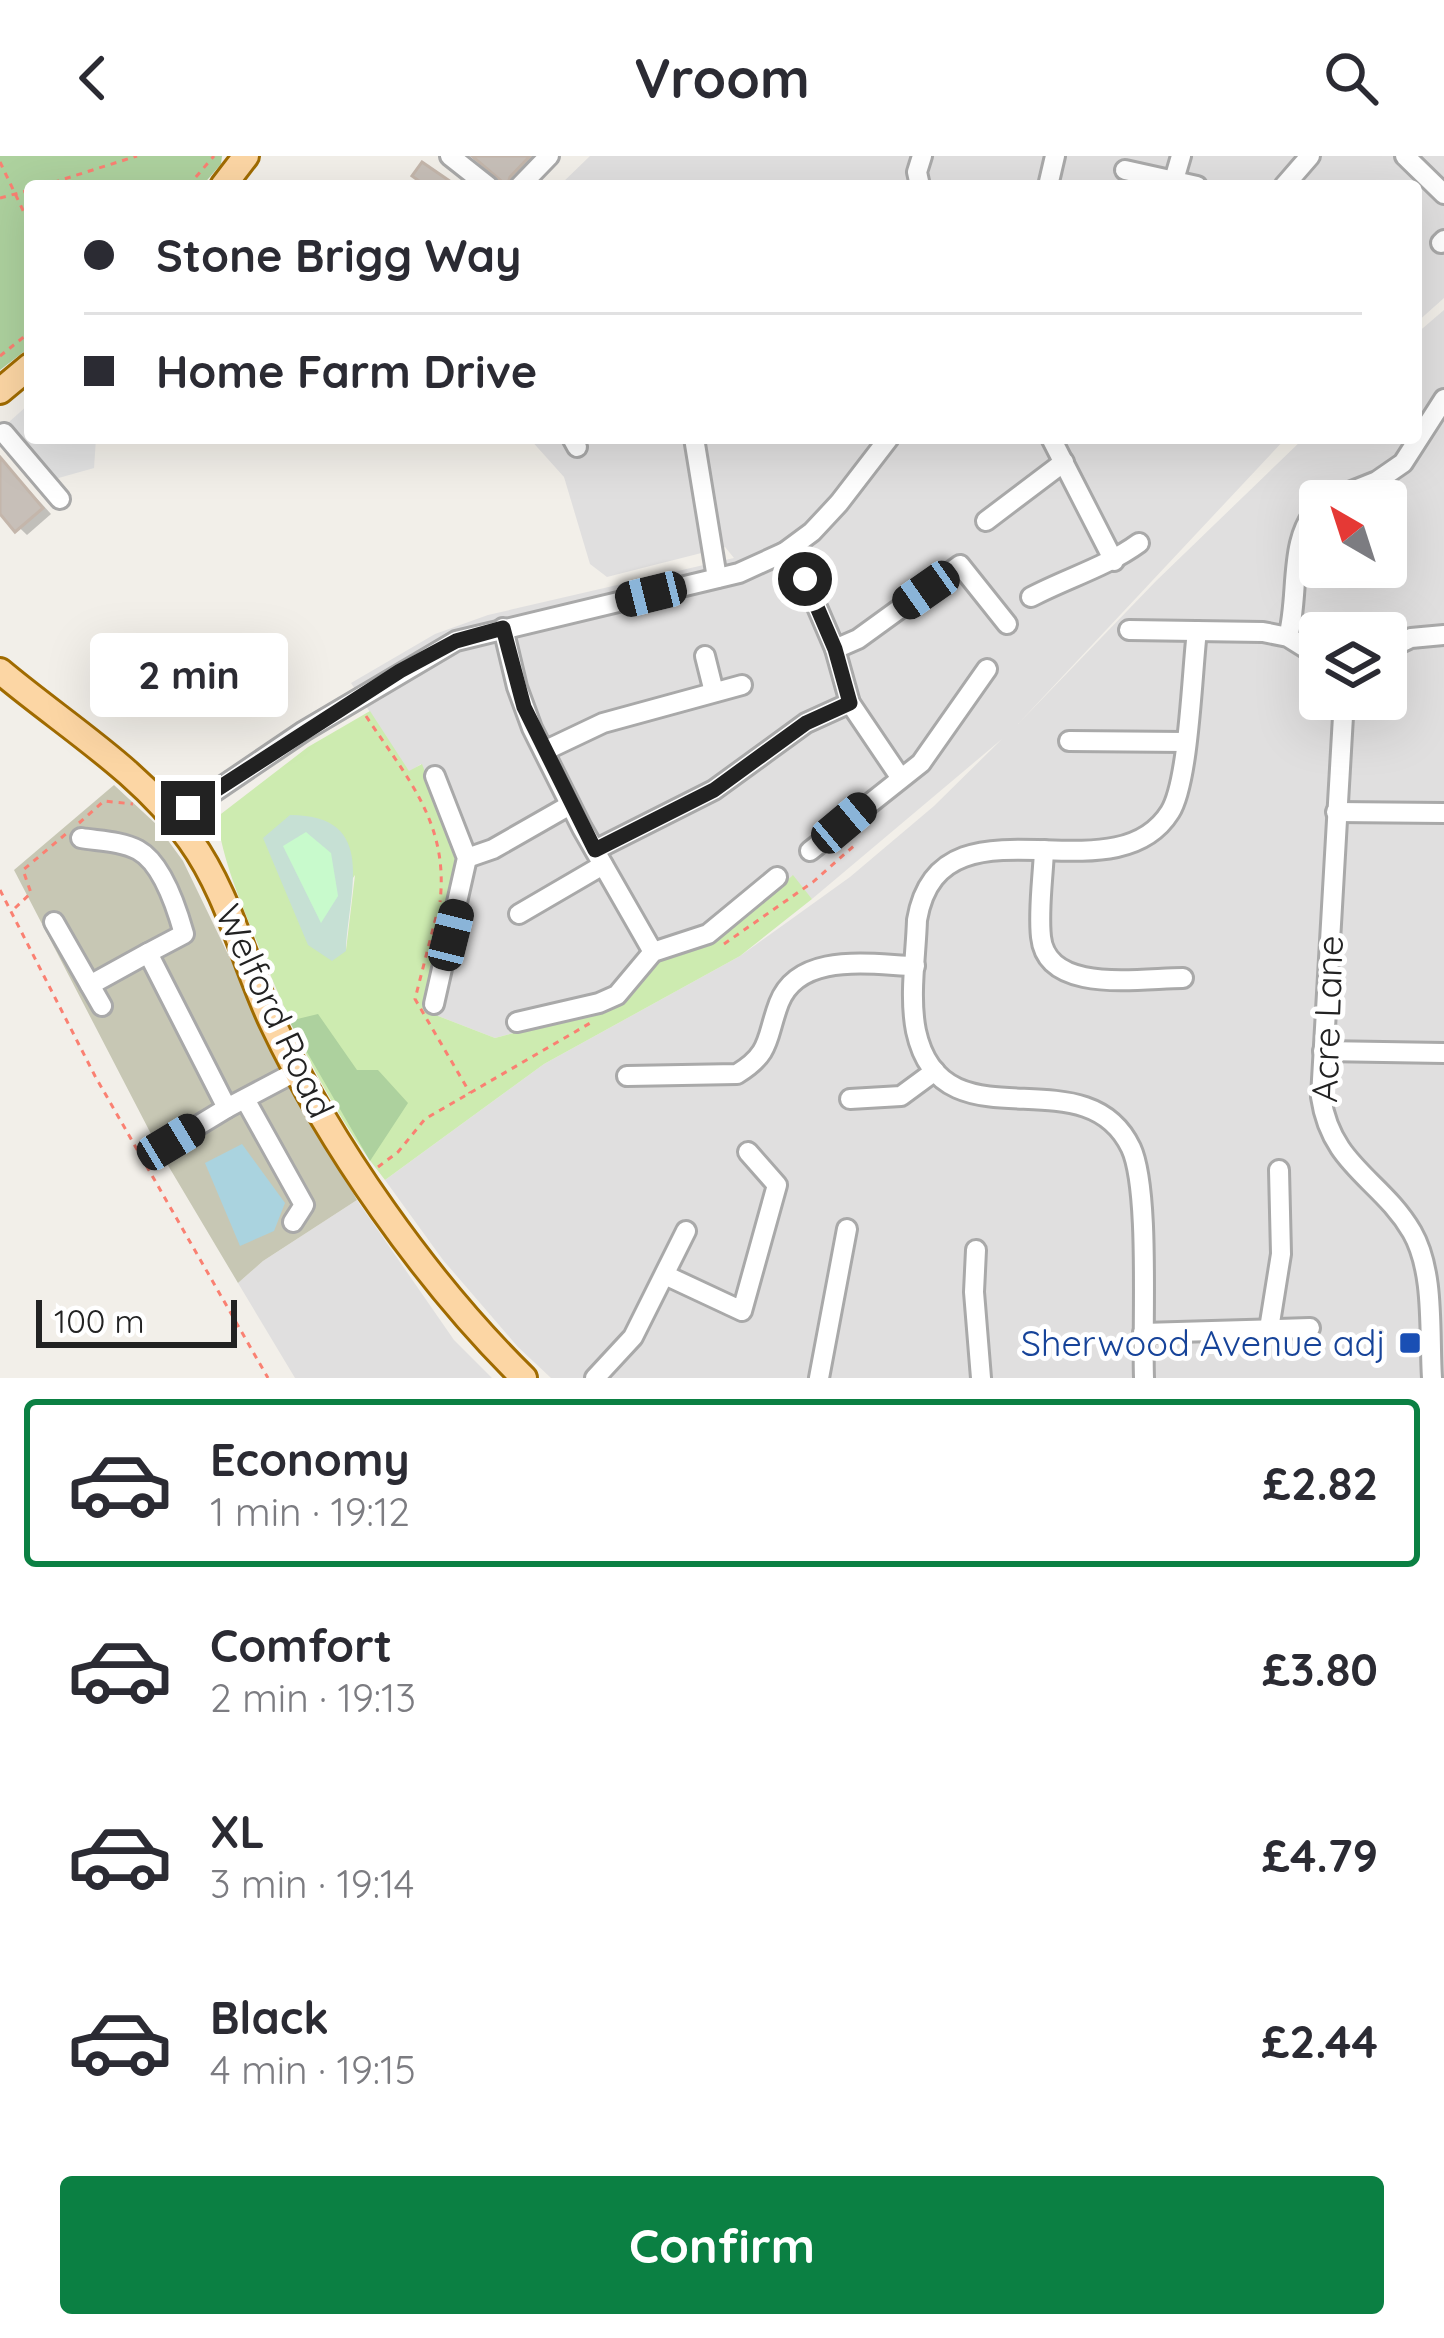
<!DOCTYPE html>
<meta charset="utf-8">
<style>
:root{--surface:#fff;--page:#f7f7f7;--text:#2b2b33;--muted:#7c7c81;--line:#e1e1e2;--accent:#0b8043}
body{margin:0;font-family:Quicksand,sans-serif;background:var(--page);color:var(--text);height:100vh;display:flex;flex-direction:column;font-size:45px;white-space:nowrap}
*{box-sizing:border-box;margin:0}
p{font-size:39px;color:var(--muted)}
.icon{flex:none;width:66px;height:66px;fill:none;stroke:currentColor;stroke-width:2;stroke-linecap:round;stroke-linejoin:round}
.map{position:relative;height:1222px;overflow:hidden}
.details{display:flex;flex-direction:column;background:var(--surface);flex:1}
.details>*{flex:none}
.guide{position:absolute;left:24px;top:24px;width:1398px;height:264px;border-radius:12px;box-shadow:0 12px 48px #0002;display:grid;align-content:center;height:264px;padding:0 60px;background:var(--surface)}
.needle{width:78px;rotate:321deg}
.buttons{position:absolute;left:1299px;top:324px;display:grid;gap:24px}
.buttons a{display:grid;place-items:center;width:108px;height:108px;border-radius:12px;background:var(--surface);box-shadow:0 12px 48px #0002;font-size:60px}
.scale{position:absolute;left:36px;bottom:30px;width:201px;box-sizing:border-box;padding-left:12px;border:6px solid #222;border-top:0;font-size:33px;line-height:42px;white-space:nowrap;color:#222;-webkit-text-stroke:9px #fff;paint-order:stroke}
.end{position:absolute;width:54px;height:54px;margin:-27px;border:15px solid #222;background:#fff;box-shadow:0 0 0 6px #fff}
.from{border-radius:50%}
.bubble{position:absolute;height:84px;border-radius:12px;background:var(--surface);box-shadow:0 12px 48px #0002;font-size:39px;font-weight:700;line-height:84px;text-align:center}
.car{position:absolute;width:36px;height:72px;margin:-36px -18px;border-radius:15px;box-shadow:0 0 9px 3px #0007;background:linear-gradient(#222 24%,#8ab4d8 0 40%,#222 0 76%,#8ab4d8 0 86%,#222 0)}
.guide b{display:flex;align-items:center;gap:42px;height:114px;font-size:45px}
.guide b+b{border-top:3px solid var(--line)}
.guide i{width:30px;height:30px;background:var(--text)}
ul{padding:21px 0 0;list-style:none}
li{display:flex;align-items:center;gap:36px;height:168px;margin:0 24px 18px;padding:0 36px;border:6px solid transparent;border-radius:12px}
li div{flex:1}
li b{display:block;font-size:45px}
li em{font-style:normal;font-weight:700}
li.selected{border-color:var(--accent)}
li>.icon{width:108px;height:108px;stroke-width:1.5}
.button{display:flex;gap:24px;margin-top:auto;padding:24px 60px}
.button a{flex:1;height:138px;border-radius:12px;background:var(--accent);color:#fff;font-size:48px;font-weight:700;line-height:138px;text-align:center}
header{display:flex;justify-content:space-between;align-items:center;height:156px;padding:0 60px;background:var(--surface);font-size:54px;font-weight:700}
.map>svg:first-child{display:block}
.residential{fill:#e0dfdf;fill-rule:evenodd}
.construction{fill:#c7c7b4}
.grass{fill:#cdebb0;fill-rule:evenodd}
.forest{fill:#add19e}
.wetland{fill:#c6e0d4}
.park{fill:#c8facc}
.parking{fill:#e2e2e2}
.water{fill:#aad3df}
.shadow{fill:#0003}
.building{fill:#c7bfb8;stroke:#c4b6ab;stroke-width:3}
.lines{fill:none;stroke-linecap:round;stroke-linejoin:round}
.minor-casing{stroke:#a9a9a9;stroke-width:24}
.major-casing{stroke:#a06b00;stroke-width:30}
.path{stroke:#fa8072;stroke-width:3;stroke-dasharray:6 6;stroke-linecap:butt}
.minor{stroke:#fff;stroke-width:18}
.major{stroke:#fcd6a4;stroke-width:24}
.route{stroke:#222;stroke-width:15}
.transit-dot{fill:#1a4fb4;stroke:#fff;stroke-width:4.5}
.labels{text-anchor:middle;stroke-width:10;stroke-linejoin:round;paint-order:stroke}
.street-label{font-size:36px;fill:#222;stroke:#fff}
.transit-label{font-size:36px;fill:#164399;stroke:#fff;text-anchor:end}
</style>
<header><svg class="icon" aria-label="back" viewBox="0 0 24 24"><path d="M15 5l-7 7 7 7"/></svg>Vroom<svg class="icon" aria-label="search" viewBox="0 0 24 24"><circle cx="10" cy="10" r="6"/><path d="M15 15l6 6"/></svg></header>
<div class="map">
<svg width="1444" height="1222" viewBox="0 0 1444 1222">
<rect width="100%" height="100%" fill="#f2efe9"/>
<g class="residential">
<path d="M590 0H1444V142L1416 167V30H559Z"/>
<path d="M1444 154V1222H551L518 1191 443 1104 385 1024 544 908 740 800 850 721 934 650 1002 583 812 743 792 720 712 788 657 803 615 850 495 882 433 858 423 847 459 705 421 608 409 616 351 527 435 478 488 459 734 402 725 391 607 421 590 408 564 321 529 282H1286L1018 568 1156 425 1304 282H1416V178ZM1320 345H1386V411H1320ZM1320 477H1386V543H1320Z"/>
<path d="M357 1044 454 1184 492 1222H295L238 1127 263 1105Z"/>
</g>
<path class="construction" d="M114 629 156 668 183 705 296 939 357 1044 263 1105 238 1127 163 1001 14 714Z"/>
<path class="grass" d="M370 555 409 615 422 608 459 705 423 847 433 858 495 882 615 850 657 803 712 788 793 719 812 743 740 800 544 908 385 1024C329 954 290 869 257 786 240 744 223 706 217 661L308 591ZM355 719 346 794 308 788Z"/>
<g class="forest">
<path d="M0 0H222L221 8 202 30H30V191L0 214Z"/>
<path d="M318 858 357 914H378L408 947 370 1005 289 865Z"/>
</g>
<path class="wetland" d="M290 659C380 659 348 737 346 795L332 805 308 789 263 682Z"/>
<path class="park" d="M306 676 331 697 338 740 321 767 283 690Z"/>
<path class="parking" d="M30 247V282H96L94 312 55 323 8 267Z"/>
<path class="water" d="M242 988 285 1047 274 1075 240 1090 205 1007Z"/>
<g class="shadow">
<path d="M476 0H533L539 5 518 30H502L504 25Z"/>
<path d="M0 302 51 358 27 379 0 353Z"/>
</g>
<g class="building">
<path d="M472 0H530L510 21 507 30Z"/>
<path d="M422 6 457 30H426L412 20Z"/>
<path d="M0 301 43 352 15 376 0 358Z"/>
</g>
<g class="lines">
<defs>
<g id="minor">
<path d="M450 0 488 30"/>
<path d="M1405 0 1444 38"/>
<path d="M1125 14 1197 30"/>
<path d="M1174 24 1181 0"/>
<path d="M520 30 549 0"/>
<path d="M920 30 917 16 922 0"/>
<path d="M1048 30 1055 0"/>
<path d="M1284 30 1310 0"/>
<path d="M1441 87 1444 84"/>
<path d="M4 277 60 343"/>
<path d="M572 282 577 291"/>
<path d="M694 282 717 422"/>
<path d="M1051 282 1114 405"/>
<path d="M1327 345 1377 325 1403 307 1444 243"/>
<path d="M986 365 1064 306"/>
<path d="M785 396 805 423 835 493 850 547 900 621"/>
<path d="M1031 441C1067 422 1106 411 1139 387"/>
<path d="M503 472 517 531 532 572 582 672 653 796"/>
<path d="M1129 474 1263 476 1288 481 1320 501"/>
<path d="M1288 481C1300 439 1287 381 1320 350"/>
<path d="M835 493 858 483 960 409 1007 468"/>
<path d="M1386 494 1411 482 1444 479"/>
<path d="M705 500 714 536"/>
<path d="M1344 543 1321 941C1331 1010 1381 1023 1412 1076 1435 1116 1429 1177 1432 1222"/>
<path d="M1069 585 1185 586"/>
<path d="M544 595 603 567 742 529"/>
<path d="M1336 656 1444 657"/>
<path d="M174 663 304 575 456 485 739 417 785 396 812 376 839 347 889 282"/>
<path d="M81 682C99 685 121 685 138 694 162 707 177 753 184 778L148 797 227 952 297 915"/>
<path d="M595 694 714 634 806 567 850 547"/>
<path d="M1044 694C1043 722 1038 753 1041 781 1047 839 1141 822 1183 822"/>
<path d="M810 695 921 607 987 513"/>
<path d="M467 702 493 693 570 649"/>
<path d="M519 758 603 709"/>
<path d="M54 766 102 850"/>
<path d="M90 829 148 797"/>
<path d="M434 848 467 702 435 620"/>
<path d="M517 866 599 847 617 839 653 796 708 778 777 721"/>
<path d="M1323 895 1444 897"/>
<path d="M627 920 737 918C772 897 766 881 779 847 799 795 872 809 915 810"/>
<path d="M245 943 304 1049 293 1066"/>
<path d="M850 943 901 940 935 915"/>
<path d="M171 986 227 952"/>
<path d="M976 1094 974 1136 981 1222"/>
<path d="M665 1119 742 1155 777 1029 748 996"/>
<path d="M1269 1173 1281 1098 1279 1014"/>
<path d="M1143 1177 1310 1172"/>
<path d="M595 1222 633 1181 686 1075"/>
<path d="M819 1222 847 1073"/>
<path d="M1144 1222C1142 1169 1150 1033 1131 992 1085 895 942 996 916 875 909 840 916 799 917 764 940 630 1113 747 1170 656 1189 626 1192 515 1197 475"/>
</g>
<g id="major">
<path d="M223 30 246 0"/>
<path d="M0 235 30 210"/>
<path d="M0 515C64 569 141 615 190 684 229 738 244 807 272 866 330 989 427 1127 524 1222"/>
</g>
</defs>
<use href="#minor" class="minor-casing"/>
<use href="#major" class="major-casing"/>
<g class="path">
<path d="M0 6 30 69"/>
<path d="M42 30 137 0"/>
<path d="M188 30 214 0"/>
<path d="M0 42 30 34"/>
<path d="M0 200 30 176"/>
<path d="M366 560C407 622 449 667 440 746"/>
<path d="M79 667 104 645 133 648"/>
<path d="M0 734 95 920 268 1222"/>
<path d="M15 752 31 737 23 714 67 677"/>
<path d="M436 761 415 843 470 937"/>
<path d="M724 788 813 726 856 688"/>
<path d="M378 1011 398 996 425 963 592 866"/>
</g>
<use href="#minor" class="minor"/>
<use href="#major" class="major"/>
</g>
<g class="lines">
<path class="route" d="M188 652 400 515 456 485 503 472 524 551 595 694 714 634 806 567 850 547 835 493 805 423"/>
</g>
<rect class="transit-dot" x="1398" y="1175" width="24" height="24" rx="6"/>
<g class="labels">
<g class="street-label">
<text transform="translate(275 855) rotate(65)" y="13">Welford Road</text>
<text transform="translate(1327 863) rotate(-88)" y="13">Acre Lane</text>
</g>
<g class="transit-label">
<text x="1386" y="1200">Sherwood Avenue adj</text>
</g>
</g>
</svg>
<div class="buttons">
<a><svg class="needle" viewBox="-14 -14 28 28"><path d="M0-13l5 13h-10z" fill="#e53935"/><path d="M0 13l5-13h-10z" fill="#7c7c81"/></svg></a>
<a><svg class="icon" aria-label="layers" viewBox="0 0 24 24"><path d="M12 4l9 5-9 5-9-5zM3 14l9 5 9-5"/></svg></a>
</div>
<div class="scale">100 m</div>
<i class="end from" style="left:805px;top:423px"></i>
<i class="end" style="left:188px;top:652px"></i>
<div class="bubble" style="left:90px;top:477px;width:198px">2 min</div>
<i class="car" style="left:926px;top:434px;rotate:235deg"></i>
<i class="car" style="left:651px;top:438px;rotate:256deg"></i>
<i class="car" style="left:844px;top:667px;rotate:50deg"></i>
<i class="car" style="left:451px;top:779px;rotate:14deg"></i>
<i class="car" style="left:171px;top:986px;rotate:59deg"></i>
<div class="guide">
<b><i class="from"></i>Stone Brigg Way</b>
<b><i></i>Home Farm Drive</b>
</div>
</div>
<section class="details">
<ul>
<li class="selected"><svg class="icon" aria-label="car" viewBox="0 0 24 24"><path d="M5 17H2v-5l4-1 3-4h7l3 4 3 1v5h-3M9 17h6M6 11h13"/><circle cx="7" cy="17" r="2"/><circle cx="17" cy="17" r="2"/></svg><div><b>Economy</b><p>1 min · 19:12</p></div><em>£2.82</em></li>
<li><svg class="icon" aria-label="car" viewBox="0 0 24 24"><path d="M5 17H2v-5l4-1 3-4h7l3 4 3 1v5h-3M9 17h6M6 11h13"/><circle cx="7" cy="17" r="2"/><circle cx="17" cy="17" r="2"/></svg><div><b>Comfort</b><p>2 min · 19:13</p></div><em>£3.80</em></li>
<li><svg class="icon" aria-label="car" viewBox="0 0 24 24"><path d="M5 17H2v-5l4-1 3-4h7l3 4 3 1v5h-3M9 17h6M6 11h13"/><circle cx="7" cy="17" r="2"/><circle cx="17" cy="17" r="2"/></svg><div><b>XL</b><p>3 min · 19:14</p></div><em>£4.79</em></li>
<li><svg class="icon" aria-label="car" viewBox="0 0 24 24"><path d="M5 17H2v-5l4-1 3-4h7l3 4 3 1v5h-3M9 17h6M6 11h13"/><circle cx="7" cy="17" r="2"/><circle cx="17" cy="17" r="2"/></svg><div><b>Black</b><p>4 min · 19:15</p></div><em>£2.44</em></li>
</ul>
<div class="button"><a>Confirm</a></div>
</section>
